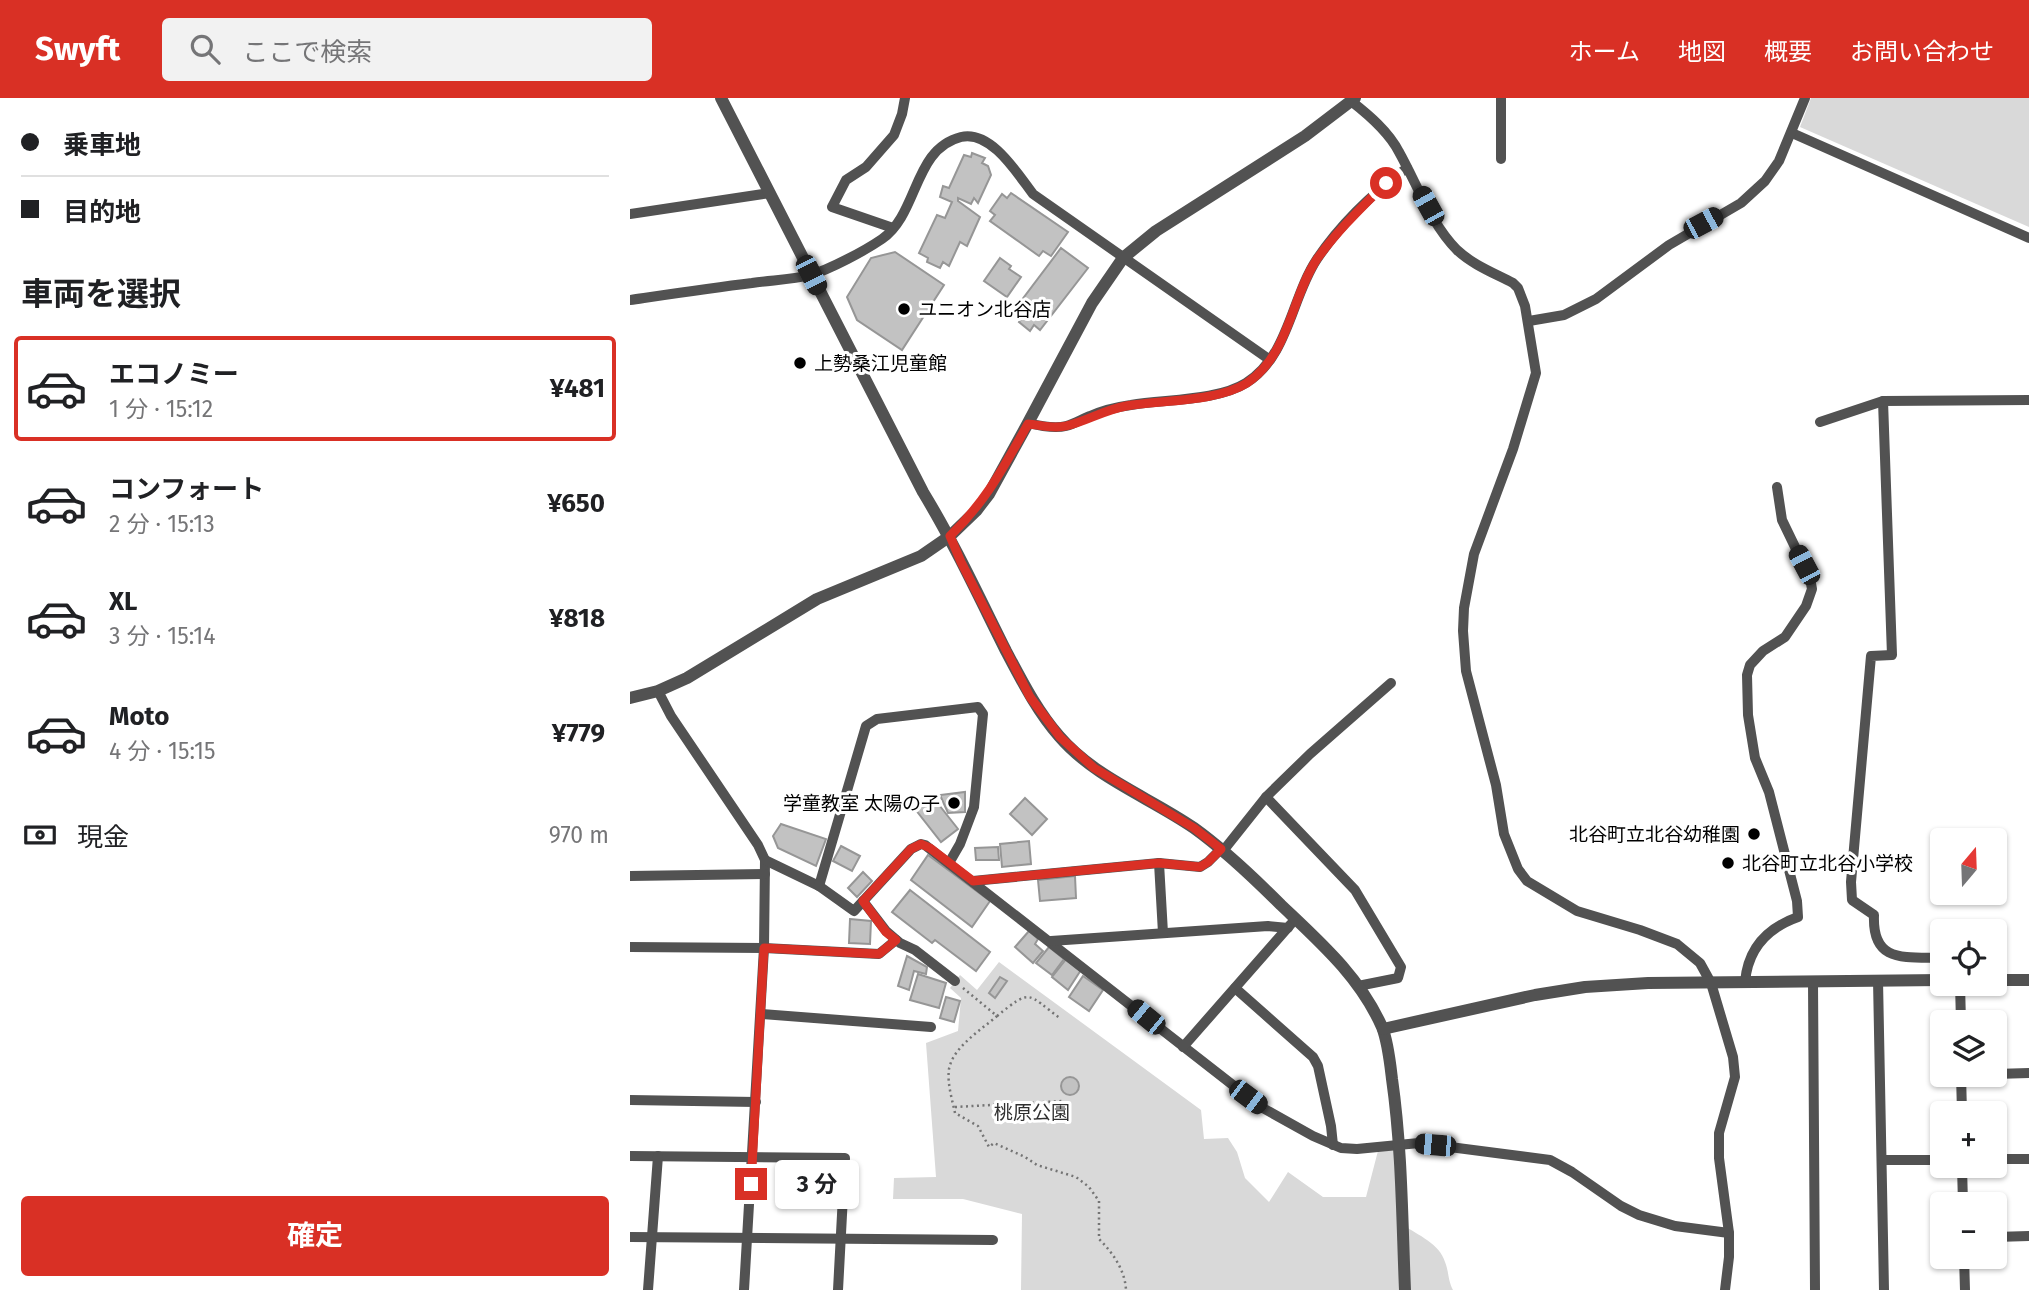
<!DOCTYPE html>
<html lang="ja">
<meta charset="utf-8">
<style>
:root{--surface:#fff;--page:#f2f2f2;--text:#202124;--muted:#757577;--line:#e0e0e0;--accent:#d93025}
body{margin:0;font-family:"Fira Sans","Noto Sans JP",sans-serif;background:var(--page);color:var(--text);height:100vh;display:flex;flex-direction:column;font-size:26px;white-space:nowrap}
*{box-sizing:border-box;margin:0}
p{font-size:23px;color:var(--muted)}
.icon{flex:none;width:38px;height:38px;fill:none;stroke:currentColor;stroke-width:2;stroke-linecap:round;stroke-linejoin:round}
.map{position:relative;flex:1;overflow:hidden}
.details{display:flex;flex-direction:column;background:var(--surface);width:630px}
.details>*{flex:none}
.top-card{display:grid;align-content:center;height:154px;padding:0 21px;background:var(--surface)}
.needle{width:46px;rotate:19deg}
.buttons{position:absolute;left:1300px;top:730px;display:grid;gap:14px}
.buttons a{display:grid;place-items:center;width:77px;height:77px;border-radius:7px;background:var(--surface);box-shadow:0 2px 5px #0004;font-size:35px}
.end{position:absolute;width:32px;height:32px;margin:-16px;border:9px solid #d93025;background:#fff;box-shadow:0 0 0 4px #fff}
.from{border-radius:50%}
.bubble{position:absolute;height:49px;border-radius:7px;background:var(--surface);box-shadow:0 2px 5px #0004;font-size:23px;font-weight:700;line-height:49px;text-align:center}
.car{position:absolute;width:21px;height:42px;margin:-21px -10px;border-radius:9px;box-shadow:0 0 5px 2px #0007;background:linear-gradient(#222 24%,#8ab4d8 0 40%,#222 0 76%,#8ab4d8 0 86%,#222 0)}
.top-card b{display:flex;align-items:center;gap:24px;height:66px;font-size:26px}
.top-card b+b{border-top:2px solid var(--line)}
.top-card i{width:18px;height:18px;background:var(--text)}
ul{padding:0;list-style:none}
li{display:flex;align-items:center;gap:21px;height:105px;margin:0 14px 10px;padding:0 7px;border:4px solid transparent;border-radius:7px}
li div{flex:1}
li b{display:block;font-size:26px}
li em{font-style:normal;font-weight:700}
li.selected{border-color:var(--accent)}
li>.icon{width:63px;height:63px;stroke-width:1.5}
h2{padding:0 21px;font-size:32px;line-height:84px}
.pay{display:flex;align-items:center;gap:18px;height:77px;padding:0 21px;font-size:26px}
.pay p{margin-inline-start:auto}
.primary-button{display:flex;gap:14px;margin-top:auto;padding:14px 21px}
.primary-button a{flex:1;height:80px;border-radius:7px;background:var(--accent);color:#fff;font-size:28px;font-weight:700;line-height:80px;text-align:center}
header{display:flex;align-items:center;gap:42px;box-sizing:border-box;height:98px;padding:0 35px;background:var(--accent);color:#fff}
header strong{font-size:33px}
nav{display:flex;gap:38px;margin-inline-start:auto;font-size:24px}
.search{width:490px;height:63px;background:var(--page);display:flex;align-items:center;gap:18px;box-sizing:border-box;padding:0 24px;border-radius:7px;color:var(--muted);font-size:26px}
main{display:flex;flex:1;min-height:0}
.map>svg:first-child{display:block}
.green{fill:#d9d9d9}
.building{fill:#c2c2c2;stroke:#969696;stroke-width:2}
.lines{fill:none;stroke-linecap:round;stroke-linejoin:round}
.path{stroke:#747474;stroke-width:2.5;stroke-dasharray:2 3.5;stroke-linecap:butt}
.minor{stroke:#525252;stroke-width:10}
.tertiary{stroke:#525252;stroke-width:12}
.route{stroke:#d93025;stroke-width:9}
.poi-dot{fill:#000;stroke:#fff;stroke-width:2.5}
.labels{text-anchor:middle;stroke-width:6;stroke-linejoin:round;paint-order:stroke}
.poi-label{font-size:19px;fill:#000;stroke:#fff;text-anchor:start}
.park-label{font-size:19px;fill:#303030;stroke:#fff}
</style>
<header>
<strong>Swyft</strong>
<div class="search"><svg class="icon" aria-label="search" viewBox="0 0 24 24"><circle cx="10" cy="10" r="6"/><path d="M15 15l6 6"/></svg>ここで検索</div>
<nav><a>ホーム</a><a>地図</a><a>概要</a><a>お問い合わせ</a></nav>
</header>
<main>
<section class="details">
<div class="top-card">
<b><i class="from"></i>乗車地</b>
<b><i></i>目的地</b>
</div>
<h2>車両を選択</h2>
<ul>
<li class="selected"><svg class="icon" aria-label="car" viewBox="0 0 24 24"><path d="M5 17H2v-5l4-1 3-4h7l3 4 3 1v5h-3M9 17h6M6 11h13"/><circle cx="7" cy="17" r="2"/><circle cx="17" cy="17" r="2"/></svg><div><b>エコノミー</b><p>1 分 · 15:12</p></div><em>¥481</em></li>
<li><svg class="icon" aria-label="car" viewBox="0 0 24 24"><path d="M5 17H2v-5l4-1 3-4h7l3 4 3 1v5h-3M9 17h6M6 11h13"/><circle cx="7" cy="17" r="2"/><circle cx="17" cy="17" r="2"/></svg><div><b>コンフォート</b><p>2 分 · 15:13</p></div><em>¥650</em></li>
<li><svg class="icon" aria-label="car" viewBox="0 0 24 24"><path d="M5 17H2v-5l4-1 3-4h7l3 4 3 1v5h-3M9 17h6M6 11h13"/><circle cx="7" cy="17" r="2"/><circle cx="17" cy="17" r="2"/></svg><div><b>XL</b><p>3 分 · 15:14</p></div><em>¥818</em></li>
<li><svg class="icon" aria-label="car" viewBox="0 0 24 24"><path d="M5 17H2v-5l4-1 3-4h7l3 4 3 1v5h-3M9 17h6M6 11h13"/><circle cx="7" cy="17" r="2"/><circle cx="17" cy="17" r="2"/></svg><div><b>Moto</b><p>4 分 · 15:15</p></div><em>¥779</em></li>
</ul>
<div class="pay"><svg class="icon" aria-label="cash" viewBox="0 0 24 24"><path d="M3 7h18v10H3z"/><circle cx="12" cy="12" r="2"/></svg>現金<p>970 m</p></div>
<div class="primary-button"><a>確定</a></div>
</section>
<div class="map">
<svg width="1399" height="1192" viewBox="0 0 1399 1192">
<rect width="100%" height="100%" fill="#fff"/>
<g class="green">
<path d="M1181 0H1399V129L1170 29Z"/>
<path d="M369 864 571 1012 574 1041 598 1040 607 1054 615 1080 639 1104 658 1074 693 1099H736L749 1049 769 1046 773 1127C788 1137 810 1146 815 1164 819 1174 818 1183 823 1192H391L392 1116 333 1101H263L264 1080 306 1079 296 945 328 933 331 900 320 890 330 877 347 892Z"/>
</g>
<g class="building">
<path d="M342 55 355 60 352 65 358 68 361 77 348 105 344 100 341 106 328 100V103L350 119 337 148 330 144 319 168 313 164 310 170 297 164 298 160 289 155 307 117 315 120 322 104 310 99 313 88 319 90 334 57 341 59Z"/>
<path d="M381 95 438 134 421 158 413 153 409 158 360 123 365 117 360 113 372 96 377 100Z"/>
<path d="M431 150 458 170 410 232 404 227 400 233 389 224 394 217 385 211Z"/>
<path d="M265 154 314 187 272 252 227 222 217 199 241 160Z"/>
<path d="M370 160 381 168 379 171 391 179 377 199 354 183Z"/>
<path d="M335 694V714L318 715 310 697Z"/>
<path d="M302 698 328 731 311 744 285 711Z"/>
<path d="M395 700 417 721 402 737 380 716Z"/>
<path d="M151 726 196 741 186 768 148 750 143 738Z"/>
<path d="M399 743 401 766 372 769 370 746Z"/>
<path d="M211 748 230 758 222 773 203 763Z"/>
<path d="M368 749 369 762H346L345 750Z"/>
<path d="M298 757 360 803 342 829 281 782Z"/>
<path d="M233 774 242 783 227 799 218 790Z"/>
<path d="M445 778 446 800 410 803 408 782Z"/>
<path d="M280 792 360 854 346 873 305 842 302 845 262 814Z"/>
<path d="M220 821 241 823 240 846 219 845Z"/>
<path d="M399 833 408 841 405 846 413 853 403 865 385 849Z"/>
<path d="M419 849 434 861 422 877 406 865Z"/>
<path d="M277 858 297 869 296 876 284 873 279 892 268 888Z"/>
<path d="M437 860 451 872 438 892 422 879Z"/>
<path d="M288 876 316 885 309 910 280 902Z"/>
<path d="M453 878 473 892 459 913 439 899Z"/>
<path d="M370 879 377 883 365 900 359 895Z"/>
<path d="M316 899 330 903 324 924 310 920Z"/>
<circle cx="440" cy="988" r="9"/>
</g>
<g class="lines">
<g class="path">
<path d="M333 890 367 918C351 932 323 949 319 971 317 985 322 1001 325 1015L348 1028 359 1049 364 1045 395 1059 407 1067 446 1079 459 1089 469 1103V1141C483 1155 495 1172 496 1192"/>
<path d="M367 918C402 890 396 895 431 921"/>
<path d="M325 1009 433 1003"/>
</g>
<g class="minor">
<path d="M721 3C739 17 759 34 769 54 787 86 801 126 827 152 843 167 864 175 883 185L888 190 895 208 906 275 883 351 844 456 834 510 833 533 836 573 866 687 874 736 888 771 897 783 947 813 1010 832 1047 846 1070 865 1081 885 1103 959 1105 979 1089 1035V1060L1099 1135V1159L1095 1192"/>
<path d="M1162 35 1399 140"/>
<path d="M871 61V0"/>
<path d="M0 116 140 95"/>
<path d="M263 130 202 109 216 82 236 69 264 37 272 16 275 0"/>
<path d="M0 202C41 196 81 190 122 185 141 182 162 182 180 177 199 172 236 152 252 141 289 115 283 51 331 39 361 32 387 75 403 96L640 262"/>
<path d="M899 223 934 217 966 201 1039 147 1111 105 1135 83 1149 63 1175 0"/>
<path d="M1253 303 1262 557 1241 558 1221 784 1222 802 1244 817C1242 865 1274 859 1311 860"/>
<path d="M1190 324 1253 303 1399 302"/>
<path d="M398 325C410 328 424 331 436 328 444 326 452 321 460 318 474 312 487 309 501 307 536 301 587 303 616 285 659 258 661 200 687 161 710 127 743 95 777 70"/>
<path d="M28 593 41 618 128 747 135 762 134 850 114 1192"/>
<path d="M636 699 725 792 771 869 768 880 728 888"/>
<path d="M593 753 636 699 680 656 761 585"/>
<path d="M135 762 189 788 224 813 281 751 291 746 295 747 631 1009 683 1038 711 1050 727 1051 789 1045 920 1062 942 1074 991 1108 1009 1117 1045 1128 1099 1135"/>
<path d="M529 765 533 835"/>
<path d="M0 778 135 776"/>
<path d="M343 783 529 765 570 769 578 764 591 751"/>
<path d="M189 788 236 628 247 621 348 609 353 616 344 709 330 746 319 765"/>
<path d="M233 803 256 833 270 845 285 852 325 883"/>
<path d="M421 843 638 828 658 830"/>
<path d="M0 849 134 850 249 856 266 842"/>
<path d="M1248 882 1254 1192"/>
<path d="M1115 884C1118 850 1137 830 1168 819L1167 803 1139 694 1125 660 1118 617 1117 577 1120 567 1133 553 1155 539 1176 508 1182 491 1180 480 1152 422 1147 389"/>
<path d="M1183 884 1185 1192"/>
<path d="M1330 886 1331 924"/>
<path d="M605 890 683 959 688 968 701 1028 703 1047"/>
<path d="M131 916 301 929"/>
<path d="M553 949 661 826"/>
<path d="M1331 976 1332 1015"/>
<path d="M1365 976 1399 975"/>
<path d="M0 1002 126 1004"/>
<path d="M0 1058 215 1060 208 1192"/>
<path d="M1365 1061H1399"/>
<path d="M1253 1062H1312"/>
<path d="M1332 1068 1333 1106"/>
<path d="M0 1139 363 1142"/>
<path d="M1365 1139 1399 1138"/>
<path d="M1334 1158 1335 1192"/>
<path d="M18 1192 28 1058"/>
</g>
<g class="tertiary">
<path d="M91 0 293 394C324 445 349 499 376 553 392 583 407 613 429 638 465 680 519 699 564 730 596 753 624 780 651 807 690 844 730 879 752 929 758 944 760 964 762 981 772 1051 772 1122 775 1192"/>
<path d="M0 600 28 593 57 580 187 501 291 458 320 438 346 413 359 396 398 325 462 205 493 160 526 133 675 38 725 0"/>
<path d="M1365 882H1399"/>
<path d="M753 931 905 897 955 889 1018 885 1312 882"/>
</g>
</g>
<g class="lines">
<path class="route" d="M121 1086 134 850 249 856 266 842 256 834 233 803 281 751 291 746 300 750 343 783 529 765 570 769 578 764 591 751 564 730 464 670 430 639 400 599 331 464 320 438C357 402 373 370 398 326 410 327 424 331 436 328 457 323 474 312 496 308 531 302 587 304 617 285 659 257 661 200 687 161 707 133 732 109 756 85"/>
</g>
<g class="poi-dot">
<circle cx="274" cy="211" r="7"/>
<circle cx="170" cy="265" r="7"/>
<circle cx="324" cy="705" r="7"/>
<circle cx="1124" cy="736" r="7"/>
<circle cx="1098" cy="765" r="7"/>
</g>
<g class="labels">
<g class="poi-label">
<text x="288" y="218">ユニオン北谷店</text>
<text x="184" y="272">上勢桑江児童館</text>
<text x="310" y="712" text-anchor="end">学童教室 太陽の子</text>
<text x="1110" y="743" text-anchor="end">北谷町立北谷幼稚園</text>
<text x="1112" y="772">北谷町立北谷小学校</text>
</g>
<g class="park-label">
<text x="402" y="1021">桃原公園</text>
</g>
</g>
</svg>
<div class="buttons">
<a><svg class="needle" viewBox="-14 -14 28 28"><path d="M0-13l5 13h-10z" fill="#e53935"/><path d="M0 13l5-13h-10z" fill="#757577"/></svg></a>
<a><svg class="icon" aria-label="locate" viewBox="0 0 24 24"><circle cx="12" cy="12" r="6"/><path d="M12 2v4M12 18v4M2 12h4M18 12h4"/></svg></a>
<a><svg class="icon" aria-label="layers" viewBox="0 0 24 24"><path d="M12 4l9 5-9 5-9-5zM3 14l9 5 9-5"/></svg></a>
<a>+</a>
<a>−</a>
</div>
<i class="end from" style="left:756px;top:85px"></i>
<i class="end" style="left:121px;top:1086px"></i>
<div class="bubble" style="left:145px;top:1062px;width:84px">3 分</div>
<i class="car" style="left:798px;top:108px;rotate:331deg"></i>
<i class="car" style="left:1073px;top:125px;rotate:62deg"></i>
<i class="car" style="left:181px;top:177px;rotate:153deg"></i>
<i class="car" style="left:1174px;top:467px;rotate:332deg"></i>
<i class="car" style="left:516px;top:919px;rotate:309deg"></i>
<i class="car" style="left:618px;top:999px;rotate:127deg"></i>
<i class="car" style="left:805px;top:1047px;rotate:275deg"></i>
</div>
</main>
